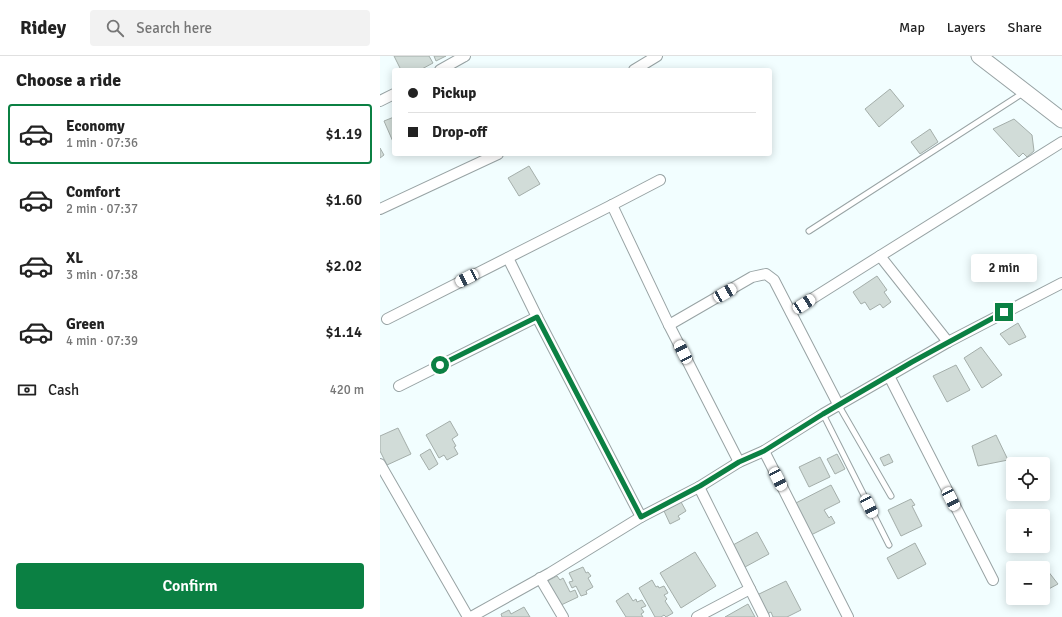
<!DOCTYPE html>
<meta charset="utf-8">
<style>
:root{--surface:#fff;--page:#f2f2f2;--text:#222;--muted:#767676;--line:#e0e0e0;--accent:#0b8043}
body{margin:0;font-family:Signika,sans-serif;background:var(--page);color:var(--text);height:100vh;display:flex;flex-direction:column;font-size:15px;white-space:nowrap}
*{box-sizing:border-box;margin:0}
p{font-size:13px;color:var(--muted)}
.icon{flex:none;width:22px;height:22px;fill:none;stroke:currentColor;stroke-width:2;stroke-linecap:round;stroke-linejoin:round}
.map{position:relative;flex:1;overflow:hidden}
.sheet{display:flex;flex-direction:column;background:var(--surface);width:380px}
.sheet>*{flex:none}
.hud{position:absolute;left:12px;top:12px;width:380px;height:88px;border-radius:4px;box-shadow:0 2px 10px #0003;display:grid;align-content:center;height:88px;padding:0 16px;background:var(--surface)}
.buttons{position:absolute;left:626px;top:401px;display:grid;gap:8px}
.buttons a{display:grid;place-items:center;width:44px;height:44px;border-radius:4px;background:var(--surface);box-shadow:0 2px 10px #0003;font-size:20px}
.end{position:absolute;width:18px;height:18px;margin:-9px;border:5px solid #0b8043;background:#fff;box-shadow:0 0 0 2px #fff}
.from{border-radius:50%}
.bubble{position:absolute;height:28px;border-radius:4px;background:var(--surface);box-shadow:0 2px 10px #0003;font-size:13px;font-weight:600;line-height:28px;text-align:center}
.car{position:absolute;width:12px;height:24px;margin:-12px -6px;border-radius:5px;box-shadow:0 0 3px 1px #0007;background:linear-gradient(#fff 24%,#345 0 40%,#fff 0 76%,#345 0 86%,#fff 0)}
.hud b{display:flex;align-items:center;gap:14px;height:38px;font-size:15px}
.hud b+b{border-top:1px solid var(--line)}
.hud i{width:10px;height:10px;background:var(--text)}
ul{padding:0;list-style:none}
li{display:flex;align-items:center;gap:12px;height:60px;margin:0 8px 6px;padding:0 8px;border:2px solid transparent;border-radius:4px}
li div{flex:1}
li b{display:block;font-size:15px}
li em{font-style:normal;font-weight:600}
li.selected{border-color:var(--accent)}
li>.icon{width:36px;height:36px;stroke-width:1.5}
h2{padding:0 16px;font-size:18px;line-height:48px}
.pay{display:flex;align-items:center;gap:10px;height:44px;padding:0 16px;font-size:15px}
.pay p{margin-inline-start:auto}
.cta{display:flex;gap:8px;margin-top:auto;padding:8px 16px}
.cta a{flex:1;height:46px;border-radius:4px;background:var(--accent);color:#fff;font-size:16px;font-weight:600;line-height:46px;text-align:center}
header{display:flex;align-items:center;gap:24px;box-sizing:border-box;height:56px;padding:0 20px;background:var(--surface);border-bottom:1px solid var(--line)}
header strong{font-size:19px}
nav{display:flex;gap:22px;margin-inline-start:auto;font-size:14px}
.search{width:280px;height:36px;background:var(--page);display:flex;align-items:center;gap:10px;box-sizing:border-box;padding:0 14px;border-radius:4px;color:var(--muted);font-size:15px}
main{display:flex;flex:1;min-height:0}
.map>svg:first-child{display:block}
.building{fill:#d1dcd8;stroke:#a4aeaa}
.lines{fill:none;stroke-linecap:round;stroke-linejoin:round}
.service-casing{stroke:#98a3a4;stroke-width:7}
.minor-casing{stroke:#98a3a4;stroke-width:12}
.secondary-casing{stroke:#98a3a4;stroke-width:17}
.service{stroke:#fff;stroke-width:5}
.minor{stroke:#fff;stroke-width:10}
.secondary{stroke:#fff;stroke-width:15}
.route{stroke:#0b8043;stroke-width:5}
</style>
<header>
<strong>Ridey</strong>
<div class="search"><svg class="icon" aria-label="search" viewBox="0 0 24 24"><circle cx="10" cy="10" r="6"/><path d="M15 15l6 6"/></svg>Search here</div>
<nav><a>Map</a><a>Layers</a><a>Share</a></nav>
</header>
<main>
<section class="sheet">
<h2>Choose a ride</h2>
<ul>
<li class="selected"><svg class="icon" aria-label="car" viewBox="0 0 24 24"><path d="M5 17H2v-5l4-1 3-4h7l3 4 3 1v5h-3M9 17h6M6 11h13"/><circle cx="7" cy="17" r="2"/><circle cx="17" cy="17" r="2"/></svg><div><b>Economy</b><p>1 min · 07:36</p></div><em>$1.19</em></li>
<li><svg class="icon" aria-label="car" viewBox="0 0 24 24"><path d="M5 17H2v-5l4-1 3-4h7l3 4 3 1v5h-3M9 17h6M6 11h13"/><circle cx="7" cy="17" r="2"/><circle cx="17" cy="17" r="2"/></svg><div><b>Comfort</b><p>2 min · 07:37</p></div><em>$1.60</em></li>
<li><svg class="icon" aria-label="car" viewBox="0 0 24 24"><path d="M5 17H2v-5l4-1 3-4h7l3 4 3 1v5h-3M9 17h6M6 11h13"/><circle cx="7" cy="17" r="2"/><circle cx="17" cy="17" r="2"/></svg><div><b>XL</b><p>3 min · 07:38</p></div><em>$2.02</em></li>
<li><svg class="icon" aria-label="car" viewBox="0 0 24 24"><path d="M5 17H2v-5l4-1 3-4h7l3 4 3 1v5h-3M9 17h6M6 11h13"/><circle cx="7" cy="17" r="2"/><circle cx="17" cy="17" r="2"/></svg><div><b>Green</b><p>4 min · 07:39</p></div><em>$1.14</em></li>
</ul>
<div class="pay"><svg class="icon" aria-label="cash" viewBox="0 0 24 24"><path d="M3 7h18v10H3z"/><circle cx="12" cy="12" r="2"/></svg>Cash<p>420 m</p></div>
<div class="cta"><a>Confirm</a></div>
</section>
<div class="map">
<svg width="682" height="561" viewBox="0 0 682 561">
<rect width="100%" height="100%" fill="#f2feff"/>
<g class="building">
<path d="M14 0H49L53 7 40 14H21Z"/>
<path d="M54 0H66L56 5Z"/>
<path d="M510 33 524 50 499 71 485 53Z"/>
<path d="M14 61V88L4 65Z"/>
<path d="M634 63 652 79 654 95 647 101 643 97 639 101 613 73Z"/>
<path d="M550 73 558 86 540 98 531 86Z"/>
<path d="M0 92 4 99 0 102Z"/>
<path d="M149 110 160 128 139 140 128 122Z"/>
<path d="M497 220 507 234 504 236 511 246 503 252 500 248 490 254 485 246 481 248 473 236Z"/>
<path d="M638 267 646 281 629 289 620 278Z"/>
<path d="M601 291 622 319 602 332 584 302Z"/>
<path d="M576 309 590 334 567 346 553 320Z"/>
<path d="M70 365 78 379 72 383 76 390 74 391 78 398 67 404 64 399 59 402 46 379Z"/>
<path d="M18 372 31 398 7 409 0 395V380Z"/>
<path d="M616 379 628 404 598 410 592 390Z"/>
<path d="M50 393 58 408 49 414 40 399Z"/>
<path d="M457 398 465 413 455 418 447 403Z"/>
<path d="M509 398 513 406 504 410 500 402Z"/>
<path d="M440 401 450 421 429 431 419 411Z"/>
<path d="M451 429 460 446 444 454 449 462 451 460 455 467 431 479 412 449Z"/>
<path d="M531 443 535 449 532 450 542 470 521 480 508 454Z"/>
<path d="M301 446 306 455 298 460 300 463 290 468 284 455Z"/>
<path d="M377 476 389 498 365 511 353 489Z"/>
<path d="M535 487 546 508 518 523 507 502Z"/>
<path d="M315 496 336 530 301 552 280 517Z"/>
<path d="M664 510 678 528 663 536V512H659Z"/>
<path d="M203 511 206 517 208 516 211 520 208 522 213 531 206 535 207 538 201 540 196 530 192 532 189 526 193 525 189 517Z"/>
<path d="M177 520 180 524 183 522 190 536 195 534 198 541 179 550 167 525Z"/>
<path d="M272 524 276 531 278 530 279 532 284 530 288 537 284 539 287 543 285 545 293 557 286 561 284 559 281 561H275L259 532Z"/>
<path d="M406 525 421 554 407 561H393L391 556 387 558 377 539Z"/>
<path d="M248 537 253 545 256 543 257 546 262 544 266 550 261 552 264 556 261 558 263 561H246L236 545Z"/>
<path d="M368 548 375 561H345Z"/>
<path d="M144 551 150 561H122L121 558 129 554 131 558Z"/>
</g>
<g class="lines">
<defs>
<g id="service">
<path d="M429 175 643 37"/>
<path d="M459 350 511 440"/>
<path d="M443 358 509 489"/>
</g>
<g id="minor">
<path d="M60 14 85 0"/>
<path d="M254 14 277 0"/>
<path d="M0 45 14 38"/>
<path d="M232 149 289 269 359 406"/>
<path d="M0 153 118 98"/>
<path d="M500 200 682 86"/>
<path d="M128 202 157 261 261 461"/>
<path d="M411 256 500 200 568 286"/>
<path d="M7 263 232 149 280 124"/>
<path d="M289 269 372 221 386 218 394 224 459 350"/>
<path d="M509 320 613 524"/>
<path d="M19 330 157 261"/>
<path d="M384 395 468 561"/>
<path d="M0 408 88 561"/>
<path d="M319 431 384 561"/>
<path d="M160 522 183 561"/>
<path d="M91 561 170 517 261 461 319 431 359 406 384 395 443 358 568 286 682 227"/>
<path d="M317 561 370 533"/>
</g>
<path id="secondary" d="M599 0 682 64"/>
</defs>
<use href="#service" class="service-casing"/>
<use href="#minor" class="minor-casing"/>
<use href="#secondary" class="secondary-casing"/>
<use href="#service" class="service"/>
<use href="#minor" class="minor"/>
<use href="#secondary" class="secondary"/>
</g>
<g class="lines">
<path class="route" d="M60 309 157 261 261 461 320 430 359 406 384 395 443 358 532 306 624 256"/>
</g>
</svg>
<div class="buttons">
<a><svg class="icon" aria-label="locate" viewBox="0 0 24 24"><circle cx="12" cy="12" r="6"/><path d="M12 2v4M12 18v4M2 12h4M18 12h4"/></svg></a>
<a>+</a>
<a>−</a>
</div>
<i class="end from" style="left:60px;top:309px"></i>
<i class="end" style="left:624px;top:256px"></i>
<div class="bubble" style="left:591px;top:198px;width:66px">2 min</div>
<i class="car" style="left:87px;top:222px;rotate:243deg"></i>
<i class="car" style="left:345px;top:237px;rotate:60deg"></i>
<i class="car" style="left:424px;top:248px;rotate:57deg"></i>
<i class="car" style="left:303px;top:296px;rotate:333deg"></i>
<i class="car" style="left:398px;top:423px;rotate:153deg"></i>
<i class="car" style="left:571px;top:443px;rotate:153deg"></i>
<i class="car" style="left:489px;top:450px;rotate:153deg"></i>
<div class="hud">
<b><i class="from"></i>Pickup</b>
<b><i></i>Drop-off</b>
</div>
</div>
</main>
